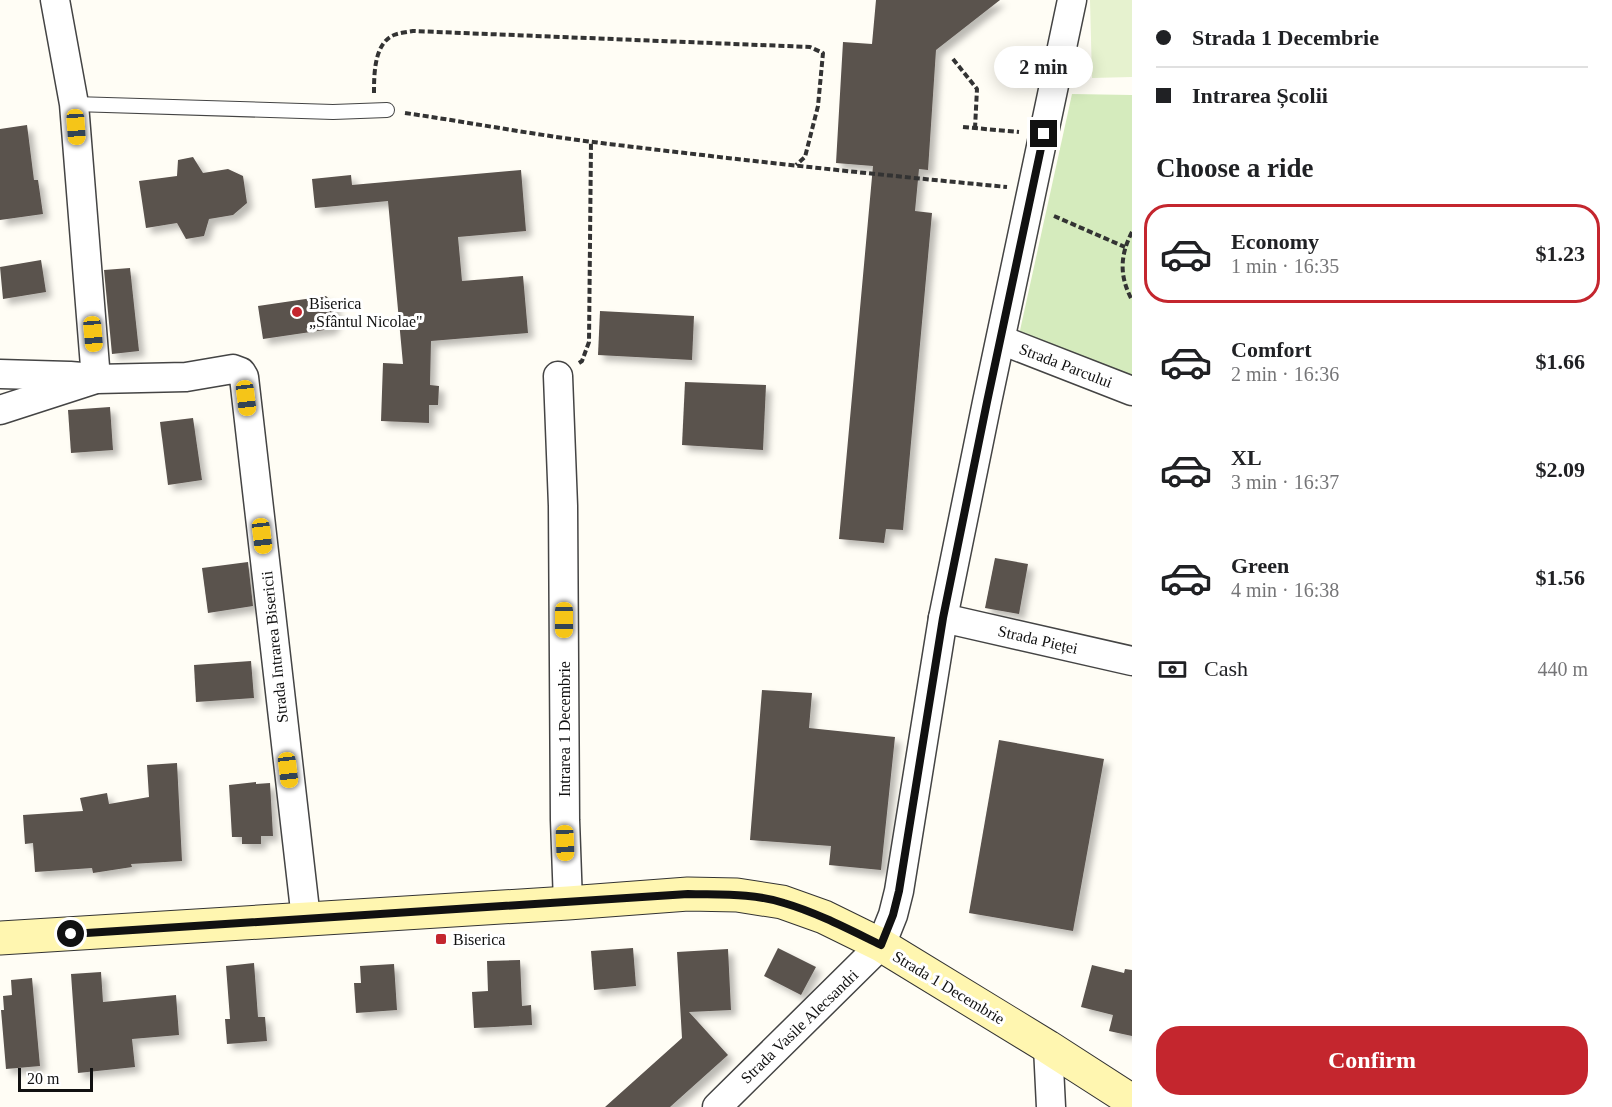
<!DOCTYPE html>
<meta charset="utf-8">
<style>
:root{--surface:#fff;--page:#f6f6f6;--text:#202124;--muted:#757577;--line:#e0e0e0;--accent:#c4262e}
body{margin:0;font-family:"Times New Roman",serif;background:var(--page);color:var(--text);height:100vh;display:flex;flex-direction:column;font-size:22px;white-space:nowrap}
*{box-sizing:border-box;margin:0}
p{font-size:20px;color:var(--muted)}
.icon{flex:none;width:33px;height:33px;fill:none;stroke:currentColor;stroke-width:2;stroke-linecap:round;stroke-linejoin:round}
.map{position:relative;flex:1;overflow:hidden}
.side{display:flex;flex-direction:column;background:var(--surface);width:480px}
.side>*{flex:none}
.guide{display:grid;align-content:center;height:132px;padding:0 24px;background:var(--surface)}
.scale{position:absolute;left:18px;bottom:15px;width:75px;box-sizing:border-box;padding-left:6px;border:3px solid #111;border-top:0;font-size:16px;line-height:21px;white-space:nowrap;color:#111;-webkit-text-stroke:4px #fff;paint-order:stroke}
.end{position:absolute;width:27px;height:27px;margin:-14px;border:8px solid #111;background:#fff;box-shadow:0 0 0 3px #fff}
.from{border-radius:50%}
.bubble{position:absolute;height:42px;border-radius:21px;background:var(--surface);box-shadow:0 3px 15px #0003;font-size:20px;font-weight:700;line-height:42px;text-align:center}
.car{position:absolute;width:18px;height:36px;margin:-18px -9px;border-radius:8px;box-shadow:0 0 4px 2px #0007;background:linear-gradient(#f5c518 24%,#345 0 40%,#f5c518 0 76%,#345 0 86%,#f5c518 0)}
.guide b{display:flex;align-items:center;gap:21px;height:57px;font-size:22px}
.guide b+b{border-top:2px solid var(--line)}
.guide i{width:15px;height:15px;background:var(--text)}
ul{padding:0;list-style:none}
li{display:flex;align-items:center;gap:18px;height:99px;margin:0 12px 9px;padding:0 12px;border:3px solid transparent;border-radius:24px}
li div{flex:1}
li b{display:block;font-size:22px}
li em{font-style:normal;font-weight:700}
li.selected{border-color:var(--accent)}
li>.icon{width:54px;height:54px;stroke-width:1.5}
h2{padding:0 24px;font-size:27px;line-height:72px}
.pay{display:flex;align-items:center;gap:15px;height:66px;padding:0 24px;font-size:22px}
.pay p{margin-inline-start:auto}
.action{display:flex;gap:12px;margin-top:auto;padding:12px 24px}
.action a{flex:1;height:69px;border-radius:24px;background:var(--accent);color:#fff;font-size:24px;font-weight:700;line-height:69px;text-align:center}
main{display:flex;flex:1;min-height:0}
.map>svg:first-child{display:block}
.green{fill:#d5ebbd}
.pitch{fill:#e6f2cf}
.building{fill:#5a524d;filter:url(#shadow)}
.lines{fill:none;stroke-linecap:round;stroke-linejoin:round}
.lane-casing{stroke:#444;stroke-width:16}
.street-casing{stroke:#444;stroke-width:31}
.secondary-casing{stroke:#333;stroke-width:35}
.path{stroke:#333;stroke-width:4;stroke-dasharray:6 3;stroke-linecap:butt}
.lane{stroke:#fff;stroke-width:14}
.street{stroke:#fff;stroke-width:28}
.secondary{stroke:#fff6b0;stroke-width:33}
.route{stroke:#111;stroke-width:8}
.poi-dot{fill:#c4262e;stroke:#fff;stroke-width:2}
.labels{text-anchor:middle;stroke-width:6;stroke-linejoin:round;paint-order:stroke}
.poi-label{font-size:16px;fill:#111;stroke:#fff;text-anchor:start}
.street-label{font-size:16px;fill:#111;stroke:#fff}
</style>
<main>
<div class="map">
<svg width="1132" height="1107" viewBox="0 0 1132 1107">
<defs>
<filter id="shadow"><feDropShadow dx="5.5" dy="5.5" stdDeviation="3" flood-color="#0004"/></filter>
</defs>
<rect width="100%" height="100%" fill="#fffdf5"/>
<path class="green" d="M1072 94 1132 95V377L1019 335Z"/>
<path class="pitch" d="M1090 0H1132V77L1092 78Z"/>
<g class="building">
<path d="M876 0H1000L936 50 928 170 919 169 915 211 932 213 903 530 886 529 884 543 839 539 873 166 836 163 843 42 872 44Z"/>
<path d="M27 125 34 180H38L43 214 0 220V129Z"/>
<path d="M193 157 203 173 228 169 243 176 247 203 233 215 209 219 204 236 186 239 177 223 146 228 139 181 177 176 178 160Z"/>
<path d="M521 170 526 231 458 237 462 281 523 276 528 333 431 341 430 385 439 386 438 405H429V423L381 421 383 363 403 364 388 201 315 208 312 179 351 175 352 185Z"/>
<path d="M41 260 46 292 3 299 0 267Z"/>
<path d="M130 268 139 351 112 354 104 270Z"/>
<path d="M326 296 334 304 337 319 331 329 263 339 258 306Z"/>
<path d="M600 311 694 316 692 360 598 355Z"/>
<path d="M685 382 766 385 763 450 682 445Z"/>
<path d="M110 407 113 450 71 453 68 410Z"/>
<path d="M193 418 202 480 168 485 160 422Z"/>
<path d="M995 558 1028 564 1019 614 985 608Z"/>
<path d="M248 562 253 606 208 613 202 568Z"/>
<path d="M251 661 254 698 196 702 194 665Z"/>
<path d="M762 690 812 693 809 728 895 737 881 870 829 865 831 846 750 840Z"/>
<path d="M999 740 1104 759 1073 931 969 913Z"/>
<path d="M177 763 182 861 131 864 132 867 93 873 92 868 35 872 33 843 25 844 23 815 83 811 80 798 107 793 109 804 149 797 147 765Z"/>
<path d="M256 782V784L270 783 273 836H261V844H242V837H232L229 785Z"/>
<path d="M633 948 636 986 594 990 591 951Z"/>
<path d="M778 948 816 967 801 995 764 976Z"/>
<path d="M728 949 731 1010 689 1012 728 1055 670 1107H605L682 1038 677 952Z"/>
<path d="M520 960 522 1006 531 1005 532 1025 474 1028 472 992 488 991 487 961Z"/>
<path d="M254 963 258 1017H265L267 1041 227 1044 225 1019H230L226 966Z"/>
<path d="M394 964 397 1010 356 1013 354 983H361L360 966Z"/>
<path d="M1092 965 1124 973 1125 969 1132 970V1036L1109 1031 1113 1015 1081 1007Z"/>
<path d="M101 972 103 1002 176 995 179 1035 132 1039 135 1067 78 1073 71 974Z"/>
<path d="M32 978 40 1066 6 1069 1 1010H4L3 996 12 995 11 980Z"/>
</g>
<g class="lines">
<defs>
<path id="lane" d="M74 104 333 112 387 110"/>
<g id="street">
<path d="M55 0 74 104 96 379"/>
<path d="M1001 340 1132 391"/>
<path d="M0 374 70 376 82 377"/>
<path d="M558 376 563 506 565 820 568 903"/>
<path d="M0 410 96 379 186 377 233 369 241 372 244 377 306 919"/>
<path d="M943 618 1132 661"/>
<path d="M1048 1047 1051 1107"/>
<path d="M717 1107 881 945 893 915 899 891 943 618 987 402 1072 0"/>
</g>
<path id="secondary" d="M0 938 568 903 688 894 737 895 782 902 824 917 881 945 1048 1047 1132 1101"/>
</defs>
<use href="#lane" class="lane-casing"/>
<use href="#street" class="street-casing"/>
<use href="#secondary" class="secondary-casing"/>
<g class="path">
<path d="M953 59 977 89 975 128"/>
<path d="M374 93C374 75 374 43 394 35 399 33 407 32 413 31L810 47 823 53 818 106 805 157 796 165"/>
<path d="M405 113C467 122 530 134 593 142 731 159 869 174 1007 187"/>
<path d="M963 127 1019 132"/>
<path d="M1054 216 1125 247"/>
<path d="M1132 232C1120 255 1119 276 1132 300"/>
<path d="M579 363 582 361 589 342 591 142"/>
</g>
<use href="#lane" class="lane"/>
<use href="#street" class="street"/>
<use href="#secondary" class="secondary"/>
</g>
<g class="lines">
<path class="route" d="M71 934 688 894C719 895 753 893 784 903 818 913 850 930 881 945L893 915 899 891 943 618 987 402 1044 134"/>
</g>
<g class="poi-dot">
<circle cx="297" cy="312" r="6"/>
<rect x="435" y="933" width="12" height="12" rx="3"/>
</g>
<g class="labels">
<g class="poi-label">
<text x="309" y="309">Biserica<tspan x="309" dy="18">„Sfântul Nicolae"</tspan></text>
<text x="453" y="945">Biserica</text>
</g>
<g class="street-label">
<text transform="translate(1066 365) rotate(21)" y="6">Strada Parcului</text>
<text transform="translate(1038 639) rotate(13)" y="6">Strada Pieței</text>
<text transform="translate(274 647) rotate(-96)" y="6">Strada Intrarea Bisericii</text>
<text transform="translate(564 729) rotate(-90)" y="6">Intrarea 1 Decembrie</text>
<text transform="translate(949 987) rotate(31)" y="6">Strada 1 Decembrie</text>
<text transform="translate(799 1026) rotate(-44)" y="6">Strada Vasile Alecsandri</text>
</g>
</g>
</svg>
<div class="scale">20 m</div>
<i class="end from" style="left:71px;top:934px"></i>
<i class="end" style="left:1044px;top:134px"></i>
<div class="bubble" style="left:994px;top:46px;width:99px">2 min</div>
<i class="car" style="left:76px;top:127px;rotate:176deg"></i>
<i class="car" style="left:93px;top:334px;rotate:175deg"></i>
<i class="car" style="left:246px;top:398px;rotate:173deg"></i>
<i class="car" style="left:262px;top:536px;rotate:173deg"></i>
<i class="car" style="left:564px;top:620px;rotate:180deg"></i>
<i class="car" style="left:288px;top:770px;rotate:173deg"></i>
<i class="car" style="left:565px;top:843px;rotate:178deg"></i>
</div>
<section class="side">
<div class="guide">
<b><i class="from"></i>Strada 1 Decembrie</b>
<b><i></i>Intrarea Școlii</b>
</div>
<h2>Choose a ride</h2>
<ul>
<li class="selected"><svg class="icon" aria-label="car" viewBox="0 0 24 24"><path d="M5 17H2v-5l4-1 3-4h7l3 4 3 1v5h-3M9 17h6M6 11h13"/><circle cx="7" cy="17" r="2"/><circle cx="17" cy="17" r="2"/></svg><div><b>Economy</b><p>1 min · 16:35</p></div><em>$1.23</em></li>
<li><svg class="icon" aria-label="car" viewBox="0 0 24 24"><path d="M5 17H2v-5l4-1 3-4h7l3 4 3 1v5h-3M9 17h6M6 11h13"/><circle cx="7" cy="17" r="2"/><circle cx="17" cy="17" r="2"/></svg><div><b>Comfort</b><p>2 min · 16:36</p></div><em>$1.66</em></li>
<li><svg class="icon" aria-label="car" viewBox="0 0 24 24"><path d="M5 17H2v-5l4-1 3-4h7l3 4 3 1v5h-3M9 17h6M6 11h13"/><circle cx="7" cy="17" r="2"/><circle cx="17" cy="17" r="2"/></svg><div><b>XL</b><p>3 min · 16:37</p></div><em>$2.09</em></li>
<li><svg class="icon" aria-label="car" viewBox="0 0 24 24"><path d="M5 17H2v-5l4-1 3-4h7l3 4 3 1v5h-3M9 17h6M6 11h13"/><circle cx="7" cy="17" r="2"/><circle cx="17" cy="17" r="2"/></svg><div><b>Green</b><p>4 min · 16:38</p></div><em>$1.56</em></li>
</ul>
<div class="pay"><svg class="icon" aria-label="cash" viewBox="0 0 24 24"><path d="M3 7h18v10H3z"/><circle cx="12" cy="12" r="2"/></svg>Cash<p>440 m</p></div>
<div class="action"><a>Confirm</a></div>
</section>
</main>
